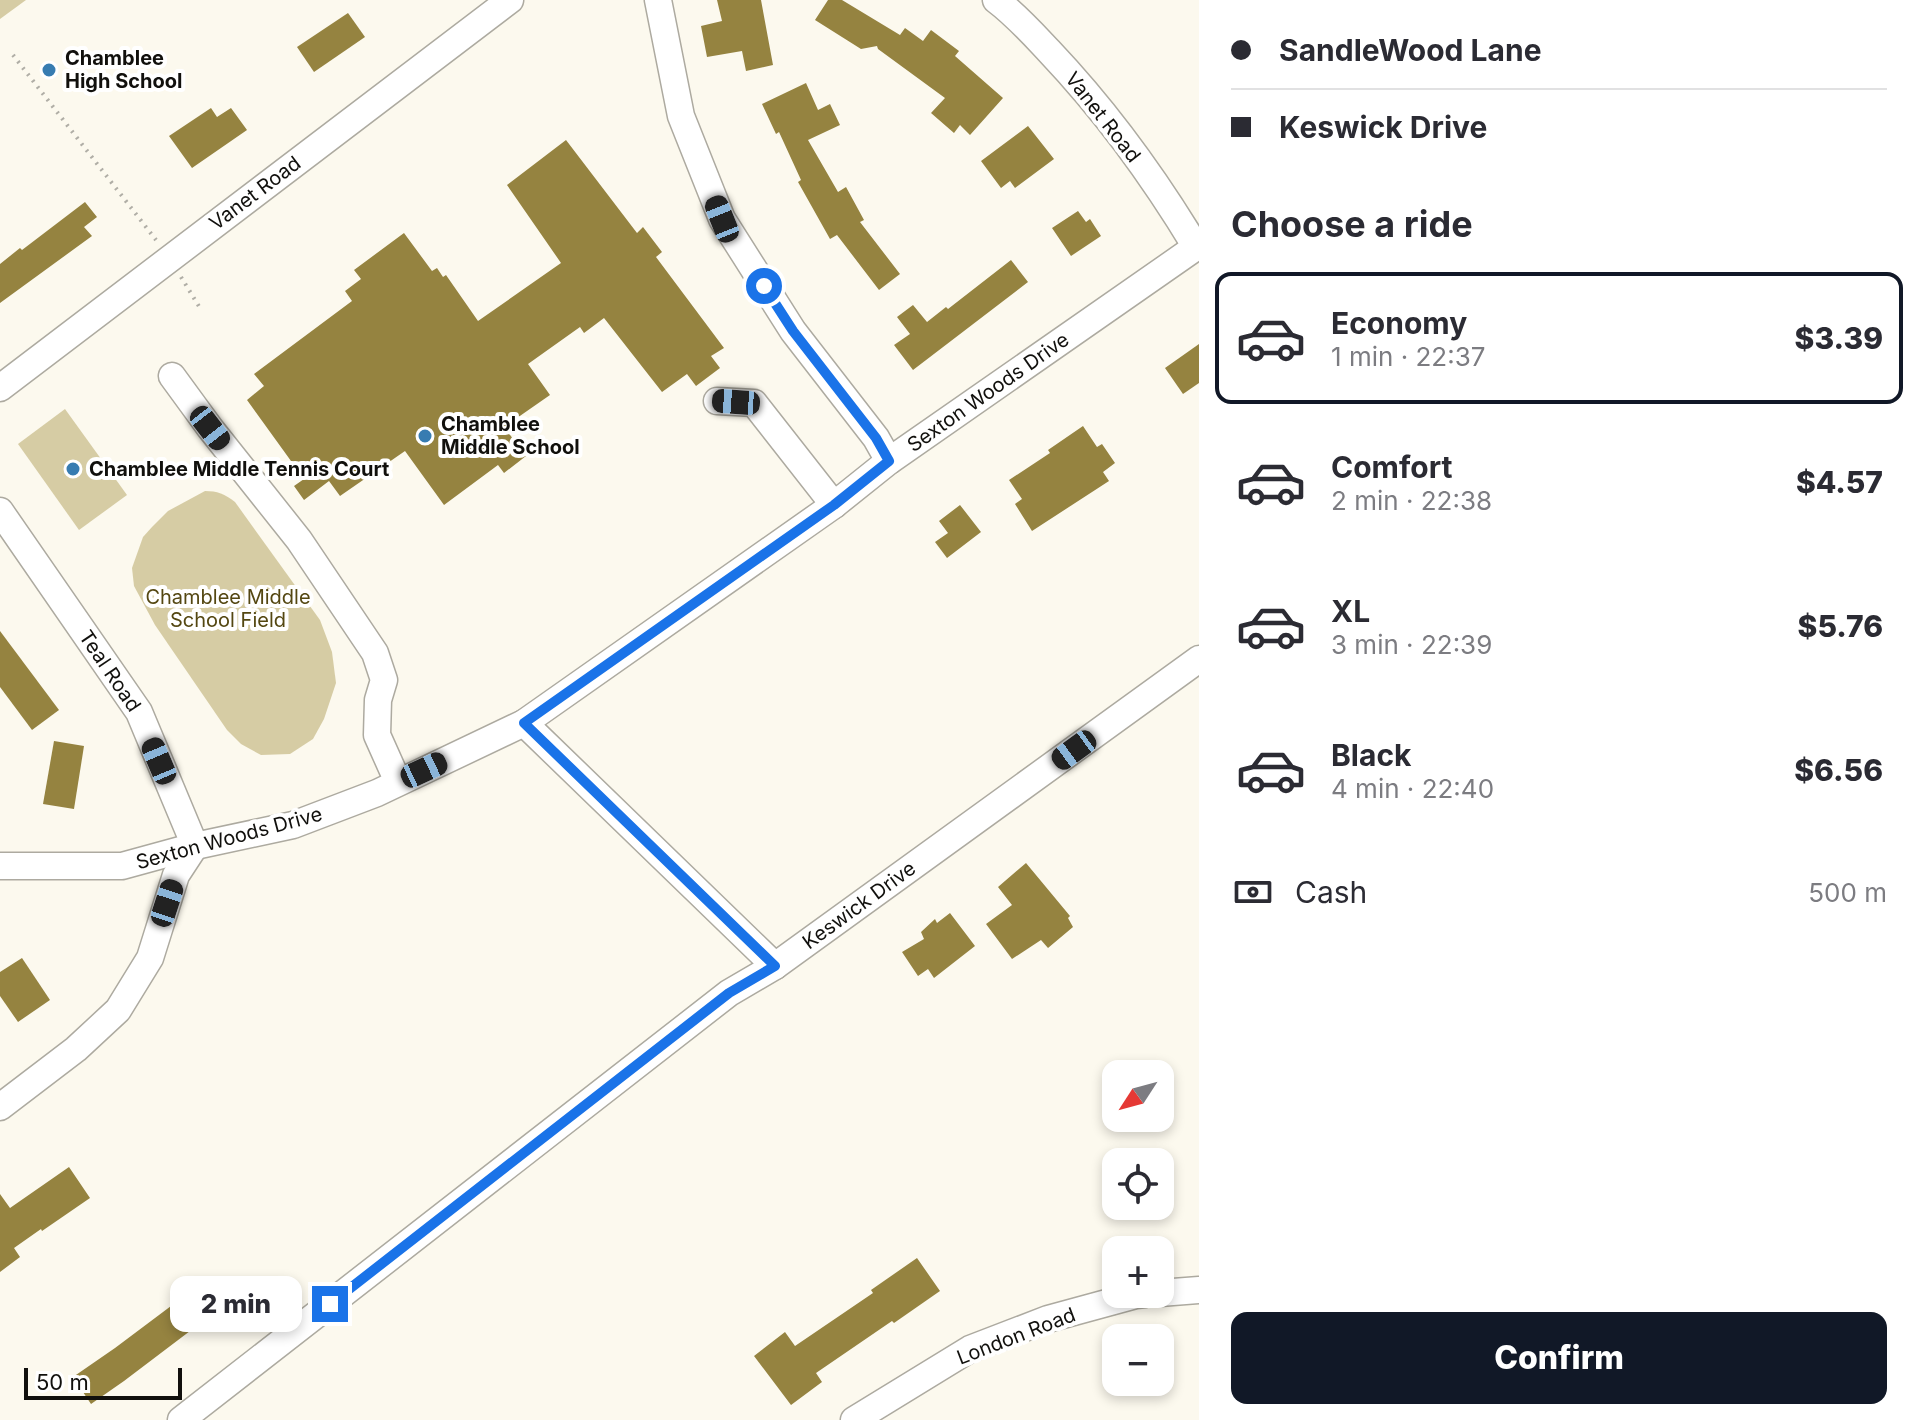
<!DOCTYPE html>
<meta charset="utf-8">
<style>
:root{--surface:#fff;--page:#f2f2f3;--text:#2b2b33;--muted:#7c7c81;--line:#e1e1e2;--accent:#111827}
body{margin:0;font-family:Inter,sans-serif;background:var(--page);color:var(--text);height:100vh;display:flex;flex-direction:column;font-size:30px;white-space:nowrap}
*{box-sizing:border-box;margin:0}
p{font-size:26px;color:var(--muted)}
.icon{flex:none;width:44px;height:44px;fill:none;stroke:currentColor;stroke-width:2;stroke-linecap:round;stroke-linejoin:round}
.map{position:relative;flex:1;overflow:hidden}
.side{display:flex;flex-direction:column;background:var(--surface);width:720px}
.side>*{flex:none}
.hud{display:grid;align-content:center;height:176px;padding:0 32px;background:var(--surface)}
.needle{width:52px;rotate:234deg}
.tools{position:absolute;left:1102px;top:1060px;display:grid;gap:16px}
.tools a{display:grid;place-items:center;width:72px;height:72px;border-radius:16px;background:var(--surface);box-shadow:0 4px 12px #0003;font-size:40px}
.scale{position:absolute;left:24px;bottom:20px;width:158px;box-sizing:border-box;padding-left:8px;border:4px solid #11100d;border-top:0;font-size:22px;line-height:28px;white-space:nowrap;color:#11100d;-webkit-text-stroke:6px #fff;paint-order:stroke}
.end{position:absolute;width:36px;height:36px;margin:-18px;border:10px solid #1a73e8;background:#fff;box-shadow:0 0 0 4px #fff}
.from{border-radius:50%}
.bubble{position:absolute;height:56px;border-radius:16px;background:var(--surface);box-shadow:0 4px 12px #0003;font-size:26px;font-weight:800;line-height:56px;text-align:center}
.car{position:absolute;width:24px;height:48px;margin:-24px -12px;border-radius:10px;box-shadow:0 0 6px 2px #0007;background:linear-gradient(#222 24%,#8ab4d8 0 40%,#222 0 76%,#8ab4d8 0 86%,#222 0)}
.hud b{display:flex;align-items:center;gap:28px;height:76px;font-size:30px}
.hud b+b{border-top:2px solid var(--line)}
.hud i{width:20px;height:20px;background:var(--text)}
ul{padding:0;list-style:none}
li{display:flex;align-items:center;gap:24px;height:132px;margin:0 16px 12px;padding:0 16px;border:4px solid transparent;border-radius:16px}
li div{flex:1}
li b{display:block;font-size:30px}
li em{font-style:normal;font-weight:800}
li.current{border-color:var(--accent)}
li>.icon{width:72px;height:72px;stroke-width:1.5}
h2{padding:0 32px;font-size:36px;line-height:96px}
.pay{display:flex;align-items:center;gap:20px;height:88px;padding:0 32px;font-size:30px}
.pay p{margin-inline-start:auto}
.button{display:flex;gap:16px;margin-top:auto;padding:16px 32px}
.button a{flex:1;height:92px;border-radius:16px;background:var(--accent);color:#fff;font-size:32px;font-weight:800;line-height:92px;text-align:center}
main{display:flex;flex:1;min-height:0}
.map>svg:first-child{display:block}
.park{fill:#d6cca4}
.building{fill:#958340}
.lines{fill:none;stroke-linecap:round;stroke-linejoin:round}
.minor-casing{stroke:#adaaa0;stroke-width:29}
.path{stroke:#b0aea6;stroke-width:4;stroke-dasharray:2 6;stroke-linecap:butt}
.minor{stroke:#fff;stroke-width:26}
.route{stroke:#1a73e8;stroke-width:10}
.poi-dot{fill:#377cb1;stroke:#fff;stroke-width:3}
.labels{text-anchor:middle;stroke-width:8;stroke-linejoin:round;paint-order:stroke}
.poi-label{font-size:20px;font-weight:bold;fill:#11100d;stroke:#fff;text-anchor:start}
.street-label{font-size:20px;fill:#11100d;stroke:#fff}
.park-label{font-size:20px;fill:#544712;stroke:#fff}
</style>
<main>
<div class="map">
<svg width="1199" height="1420" viewBox="0 0 1199 1420">
<rect width="100%" height="100%" fill="#fcf9ee"/>
<g class="park">
<path d="M0 0H26L0 19Z"/>
<path d="M65 409 127 495 79 530 18 444Z"/>
<path d="M205 491C217 491 225 494 235 502L320 620 332 652 336 683 324 719 313 739 290 754 261 755 241 744 227 730 155 625 134 586 132 568 143 537 152 527 168 511Z"/>
</g>
<g class="building">
<path d="M717 0H761L773 65 746 71 742 51 707 57 701 26 722 21Z"/>
<path d="M828 0H842L900 35 905 28 923 41 931 30 959 51 955 56 1003 98 970 135 960 125 954 133 931 113 945 98 878 49 877 46 861 49 815 20Z"/>
<path d="M348 13 365 37 314 72 297 47Z"/>
<path d="M806 83 818 110 830 104 840 125 808 140 838 192 846 187 864 220 860 222 900 274 879 290 837 235 830 239 798 182 801 180 779 132 776 134 762 104Z"/>
<path d="M211 108 217 117 231 108 247 130 192 168 169 136Z"/>
<path d="M1028 126 1054 159 1015 188 1010 181 1001 188 981 161Z"/>
<path d="M566 140 637 233 643 227 662 252 656 257 724 348 711 356 720 368 696 386 687 374 662 392 604 318 584 333 580 327 528 364 550 395 504 427 526 456 504 473 498 465 444 505 405 451 340 496 329 481 304 500 294 486 304 479 247 400 264 386 254 374 352 301 345 291 361 279 354 270 404 233 432 271 437 268 443 277 446 275 478 321 561 263 507 185Z"/>
<path d="M85 202 97 217 84 227 92 236 0 303V264L20 248 22 250Z"/>
<path d="M1078 211 1086 222 1090 219 1101 236 1071 256 1052 228Z"/>
<path d="M1011 260 1028 282 913 370 894 345 910 334 897 317 913 305 927 322 946 307 948 309Z"/>
<path d="M1199 344V383L1183 394 1165 368Z"/>
<path d="M1083 426 1097 447 1102 444 1115 463 1103 472 1109 481 1032 531 1015 504 1022 499 1009 480 1050 453 1048 450Z"/>
<path d="M960 505 981 532 947 558 935 542 948 533 939 521Z"/>
<path d="M0 631 59 710 32 730 0 687Z"/>
<path d="M54 741 84 746 74 809 43 804Z"/>
<path d="M1026 863 1070 916 1068 918 1073 927 1048 948 1041 940 1012 959 986 924 1012 905 998 887Z"/>
<path d="M950 913 975 946 934 978 928 969 918 976 902 952 924 939 921 932 935 919 937 923Z"/>
<path d="M22 958 50 1000 18 1022 0 996V972Z"/>
<path d="M69 1167 90 1198 42 1231 41 1229 14 1248 20 1257 0 1272V1194L10 1208Z"/>
<path d="M917 1258 940 1291 894 1323 892 1321 816 1373 822 1382 791 1405 754 1356 785 1332 795 1346 873 1293 871 1290Z"/>
<path d="M171 1306 190 1331 124 1381 91 1404 73 1377 115 1348Z"/>
</g>
<g class="lines">
<defs>
<g id="minor">
<path d="M658 0 681 116 722 219 793 331 876 438 889 461"/>
<path d="M996 0C1016 15 1032 33 1049 51 1104 109 1155 179 1196 247"/>
<path d="M172 376 210 428 299 540 375 653 384 680 378 700 377 735 398 782"/>
<path d="M0 388 510 0"/>
<path d="M717 401 754 403 834 505"/>
<path d="M0 511 139 712 195 846 176 875 150 958 118 1010 76 1049 0 1107"/>
<path d="M524 723 775 966"/>
<path d="M0 866H122L195 846 293 825 377 793 524 723 834 505 889 461 1199 245"/>
<path d="M1160 1293 1199 1290"/>
<path d="M181 1420 729 993 775 966 1199 659"/>
<path d="M854 1420 970 1349 1048 1319 1136 1295 1145 1294"/>
</g>
</defs>
<use href="#minor" class="minor-casing"/>
<g class="path">
<path d="M13 55 156 240"/>
<path d="M181 277 200 308"/>
</g>
<use href="#minor" class="minor"/>
</g>
<g class="lines">
<path class="route" d="M330 1304 729 993 775 966 524 723 834 505 889 461 876 438 793 331 764 286"/>
</g>
<g class="poi-dot">
<circle cx="49" cy="70" r="8"/>
<circle cx="425" cy="436" r="8"/>
<circle cx="73" cy="469" r="8"/>
</g>
<g class="labels">
<g class="poi-label">
<text x="65" y="65">Chamblee<tspan x="65" dy="23">High School</tspan></text>
<text x="441" y="431">Chamblee<tspan x="441" dy="23">Middle School</tspan></text>
<text x="89" y="476">Chamblee Middle Tennis Court</text>
</g>
<g class="street-label">
<text transform="translate(1103 117) rotate(52)" y="7">Vanet Road</text>
<text transform="translate(255 193) rotate(-37)" y="7">Vanet Road</text>
<text transform="translate(988 392) rotate(-35)" y="7">Sexton Woods Drive</text>
<text transform="translate(110 671) rotate(56)" y="7">Teal Road</text>
<text transform="translate(229 838) rotate(-15)" y="7">Sexton Woods Drive</text>
<text transform="translate(859 905) rotate(-36)" y="7">Keswick Drive</text>
<text transform="translate(1016 1336) rotate(-21)" y="7">London Road</text>
</g>
<g class="park-label">
<text x="228" y="604">Chamblee Middle<tspan x="228" dy="23">School Field</tspan></text>
</g>
</g>
</svg>
<div class="tools">
<a><svg class="needle" viewBox="-14 -14 28 28"><path d="M0-13l5 13h-10z" fill="#e53935"/><path d="M0 13l5-13h-10z" fill="#7c7c81"/></svg></a>
<a><svg class="icon" aria-label="locate" viewBox="0 0 24 24"><circle cx="12" cy="12" r="6"/><path d="M12 2v4M12 18v4M2 12h4M18 12h4"/></svg></a>
<a>+</a>
<a>−</a>
</div>
<div class="scale">50 m</div>
<i class="end from" style="left:764px;top:286px"></i>
<i class="end" style="left:330px;top:1304px"></i>
<div class="bubble" style="left:170px;top:1276px;width:132px">2 min</div>
<i class="car" style="left:722px;top:219px;rotate:338deg"></i>
<i class="car" style="left:736px;top:402px;rotate:274deg"></i>
<i class="car" style="left:210px;top:428px;rotate:142deg"></i>
<i class="car" style="left:1074px;top:750px;rotate:234deg"></i>
<i class="car" style="left:159px;top:761px;rotate:337deg"></i>
<i class="car" style="left:424px;top:770px;rotate:65deg"></i>
<i class="car" style="left:167px;top:903px;rotate:18deg"></i>
</div>
<section class="side">
<div class="hud">
<b><i class="from"></i>SandleWood Lane</b>
<b><i></i>Keswick Drive</b>
</div>
<h2>Choose a ride</h2>
<ul>
<li class="current"><svg class="icon" aria-label="car" viewBox="0 0 24 24"><path d="M5 17H2v-5l4-1 3-4h7l3 4 3 1v5h-3M9 17h6M6 11h13"/><circle cx="7" cy="17" r="2"/><circle cx="17" cy="17" r="2"/></svg><div><b>Economy</b><p>1 min · 22:37</p></div><em>$3.39</em></li>
<li><svg class="icon" aria-label="car" viewBox="0 0 24 24"><path d="M5 17H2v-5l4-1 3-4h7l3 4 3 1v5h-3M9 17h6M6 11h13"/><circle cx="7" cy="17" r="2"/><circle cx="17" cy="17" r="2"/></svg><div><b>Comfort</b><p>2 min · 22:38</p></div><em>$4.57</em></li>
<li><svg class="icon" aria-label="car" viewBox="0 0 24 24"><path d="M5 17H2v-5l4-1 3-4h7l3 4 3 1v5h-3M9 17h6M6 11h13"/><circle cx="7" cy="17" r="2"/><circle cx="17" cy="17" r="2"/></svg><div><b>XL</b><p>3 min · 22:39</p></div><em>$5.76</em></li>
<li><svg class="icon" aria-label="car" viewBox="0 0 24 24"><path d="M5 17H2v-5l4-1 3-4h7l3 4 3 1v5h-3M9 17h6M6 11h13"/><circle cx="7" cy="17" r="2"/><circle cx="17" cy="17" r="2"/></svg><div><b>Black</b><p>4 min · 22:40</p></div><em>$6.56</em></li>
</ul>
<div class="pay"><svg class="icon" aria-label="cash" viewBox="0 0 24 24"><path d="M3 7h18v10H3z"/><circle cx="12" cy="12" r="2"/></svg>Cash<p>500 m</p></div>
<div class="button"><a>Confirm</a></div>
</section>
</main>
